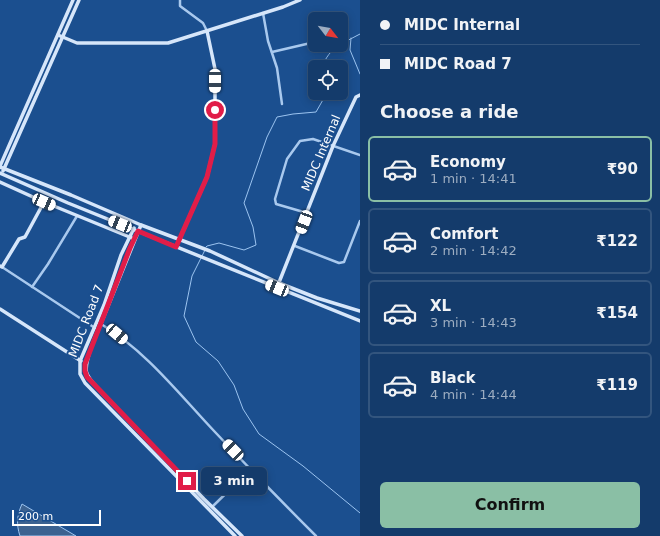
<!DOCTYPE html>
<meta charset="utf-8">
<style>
:root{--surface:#143b6b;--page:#214673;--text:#f1f3f6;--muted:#9dadc1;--line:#33557e;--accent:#8abfa5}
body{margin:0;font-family:"DejaVu Sans",sans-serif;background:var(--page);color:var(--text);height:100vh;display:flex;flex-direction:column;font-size:15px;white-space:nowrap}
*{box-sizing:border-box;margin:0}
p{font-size:13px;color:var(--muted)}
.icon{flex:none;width:22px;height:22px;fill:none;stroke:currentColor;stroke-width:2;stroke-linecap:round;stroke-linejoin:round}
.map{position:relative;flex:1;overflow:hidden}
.sheet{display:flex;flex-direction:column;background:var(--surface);width:300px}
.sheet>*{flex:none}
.banner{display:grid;align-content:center;height:88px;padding:0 20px;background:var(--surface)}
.needle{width:26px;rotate:121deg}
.fabs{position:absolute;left:308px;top:12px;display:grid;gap:8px}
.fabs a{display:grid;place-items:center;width:40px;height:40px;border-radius:6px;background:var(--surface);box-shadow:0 2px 10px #0003,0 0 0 1px var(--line);font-size:20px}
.scale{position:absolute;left:12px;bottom:10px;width:89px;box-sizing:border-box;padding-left:4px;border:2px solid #fff;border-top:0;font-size:11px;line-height:14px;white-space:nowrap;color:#fff;-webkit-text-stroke:3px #1b4f8f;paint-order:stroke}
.end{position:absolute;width:18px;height:18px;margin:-9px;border:5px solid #e11d48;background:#fff;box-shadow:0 0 0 2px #fff}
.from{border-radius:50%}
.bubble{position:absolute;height:28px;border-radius:6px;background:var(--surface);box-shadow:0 2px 10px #0003,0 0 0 1px var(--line);font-size:13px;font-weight:800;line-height:28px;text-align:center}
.car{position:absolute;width:12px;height:24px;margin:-12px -6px;border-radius:5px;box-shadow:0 0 3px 1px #0007;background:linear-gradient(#fff 24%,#345 0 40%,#fff 0 76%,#345 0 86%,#fff 0)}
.banner b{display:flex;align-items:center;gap:14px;height:38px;font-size:15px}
.banner b+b{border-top:1px solid var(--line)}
.banner i{width:10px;height:10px;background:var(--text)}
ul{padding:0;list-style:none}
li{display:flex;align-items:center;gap:12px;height:66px;margin:0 8px 6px;padding:0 12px;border:2px solid var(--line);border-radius:6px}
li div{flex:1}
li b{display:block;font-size:15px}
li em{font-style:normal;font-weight:800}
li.on{border-color:var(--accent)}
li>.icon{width:36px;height:36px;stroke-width:1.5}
h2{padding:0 20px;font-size:18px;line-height:48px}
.button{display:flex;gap:8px;margin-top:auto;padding:8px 20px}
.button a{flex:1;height:46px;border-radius:6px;background:var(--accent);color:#111;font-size:16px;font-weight:800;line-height:46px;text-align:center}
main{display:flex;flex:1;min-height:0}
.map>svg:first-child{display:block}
.water{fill:#3c6290;stroke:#9cc4f0}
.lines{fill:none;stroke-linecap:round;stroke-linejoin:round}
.stream{stroke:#9cc4f0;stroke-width:1}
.street{stroke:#a9c9ee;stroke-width:2.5}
.secondary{stroke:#d6e6fa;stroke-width:3.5}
.route{stroke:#e11d48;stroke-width:5}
.labels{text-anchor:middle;stroke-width:4;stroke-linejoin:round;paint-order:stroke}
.street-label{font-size:12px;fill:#fff;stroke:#1b4f8f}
</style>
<main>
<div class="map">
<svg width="360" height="536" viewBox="0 0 360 536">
<rect width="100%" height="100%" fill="#1b4f8f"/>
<path class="water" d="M22 504 76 536H20C16 524 17 515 22 504Z"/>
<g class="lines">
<g class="stream">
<path d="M351 38 350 50 360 74"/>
<path d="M341 44 360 34"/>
<path d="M323 67C323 60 333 48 339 45"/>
<path d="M206 247 207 246 219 243 244 250 256 245 253 227 244 203 267 137 277 117 293 114 316 112 324 98V93"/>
<path d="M205 250 192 276 184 316 196 342 218 361 234 385 243 409 259 434 303 466 360 513"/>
</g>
<g class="street">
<path d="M180 0V6L203 23 207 31"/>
<path d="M263 13 268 41 277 68 282 104"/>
<path d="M272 52 315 42"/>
<path d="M307 213 276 204 275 199 287 159 300 141 313 139 360 155"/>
<path d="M295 246 339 263 344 262 360 221"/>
<path d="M2 267 95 328"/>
<path d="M32 287 48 264 77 216"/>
<path d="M101 324C146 351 179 394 215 432 248 467 282 502 316 536"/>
<path d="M212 507 251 469"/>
</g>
<g class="secondary">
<path d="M58 35 77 43H168L283 7 300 0"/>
<path d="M0 166 73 0"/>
<path d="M0 167 71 195 141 225 210 251 279 283 317 298 360 311"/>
<path d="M3 171 79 0"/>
<path d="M0 173 68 203 360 321"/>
<path d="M0 182 44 202"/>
<path d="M141 225 91 348C82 375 85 374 103 394L204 499 242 536"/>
<path d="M134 228 121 255 104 305 80 361V374L85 383 235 536"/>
<path d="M176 247 207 177 215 144V69L207 31"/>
<path d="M0 266 2 267 19 239 25 237 44 202 132 238"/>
<path d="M278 285 333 146 356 97 360 95"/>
<path d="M0 309 81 361"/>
</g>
</g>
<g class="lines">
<path class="route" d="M187 481 87 377 85 371V364L130 248 138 231 176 247 207 177 215 144V110"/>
</g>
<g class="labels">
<g class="street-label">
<text transform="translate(321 153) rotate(-67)" y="4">MIDC Internal</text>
<text transform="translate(86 321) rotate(-69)" y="4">MIDC Road 7</text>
</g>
</g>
</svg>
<div class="fabs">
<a><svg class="needle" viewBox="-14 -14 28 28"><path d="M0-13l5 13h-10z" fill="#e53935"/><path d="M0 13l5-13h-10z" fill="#9dadc1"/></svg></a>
<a><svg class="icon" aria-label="locate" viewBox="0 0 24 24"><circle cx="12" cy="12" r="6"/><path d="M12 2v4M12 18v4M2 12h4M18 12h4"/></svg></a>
</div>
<div class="scale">200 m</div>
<i class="end from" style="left:215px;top:110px"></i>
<i class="end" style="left:187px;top:481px"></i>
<div class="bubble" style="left:201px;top:467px;width:66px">3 min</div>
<i class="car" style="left:215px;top:81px;rotate:180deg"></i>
<i class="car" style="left:44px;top:202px;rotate:113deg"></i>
<i class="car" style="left:304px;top:222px;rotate:201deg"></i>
<i class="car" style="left:120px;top:224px;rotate:292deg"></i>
<i class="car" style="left:277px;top:288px;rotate:292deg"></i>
<i class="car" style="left:117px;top:334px;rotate:130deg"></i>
<i class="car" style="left:233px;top:450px;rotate:316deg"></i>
</div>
<section class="sheet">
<div class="banner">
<b><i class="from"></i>MIDC Internal</b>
<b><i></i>MIDC Road 7</b>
</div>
<h2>Choose a ride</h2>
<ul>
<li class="on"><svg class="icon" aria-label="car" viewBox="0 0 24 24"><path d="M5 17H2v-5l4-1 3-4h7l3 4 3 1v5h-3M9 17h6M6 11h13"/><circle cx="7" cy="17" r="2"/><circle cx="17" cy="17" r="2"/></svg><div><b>Economy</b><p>1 min · 14:41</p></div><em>₹90</em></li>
<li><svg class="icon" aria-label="car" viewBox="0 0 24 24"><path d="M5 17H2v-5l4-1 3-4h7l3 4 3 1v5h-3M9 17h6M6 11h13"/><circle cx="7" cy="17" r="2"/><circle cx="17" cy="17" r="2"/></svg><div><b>Comfort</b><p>2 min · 14:42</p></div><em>₹122</em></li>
<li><svg class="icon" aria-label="car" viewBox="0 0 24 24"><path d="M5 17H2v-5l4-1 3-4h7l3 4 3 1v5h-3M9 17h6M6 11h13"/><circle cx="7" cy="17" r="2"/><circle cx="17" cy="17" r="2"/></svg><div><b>XL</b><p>3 min · 14:43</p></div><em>₹154</em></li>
<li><svg class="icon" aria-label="car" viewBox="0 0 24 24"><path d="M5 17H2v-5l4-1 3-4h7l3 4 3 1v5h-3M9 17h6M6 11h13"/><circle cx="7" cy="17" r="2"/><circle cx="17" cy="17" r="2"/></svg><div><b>Black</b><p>4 min · 14:44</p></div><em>₹119</em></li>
</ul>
<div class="button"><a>Confirm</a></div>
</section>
</main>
